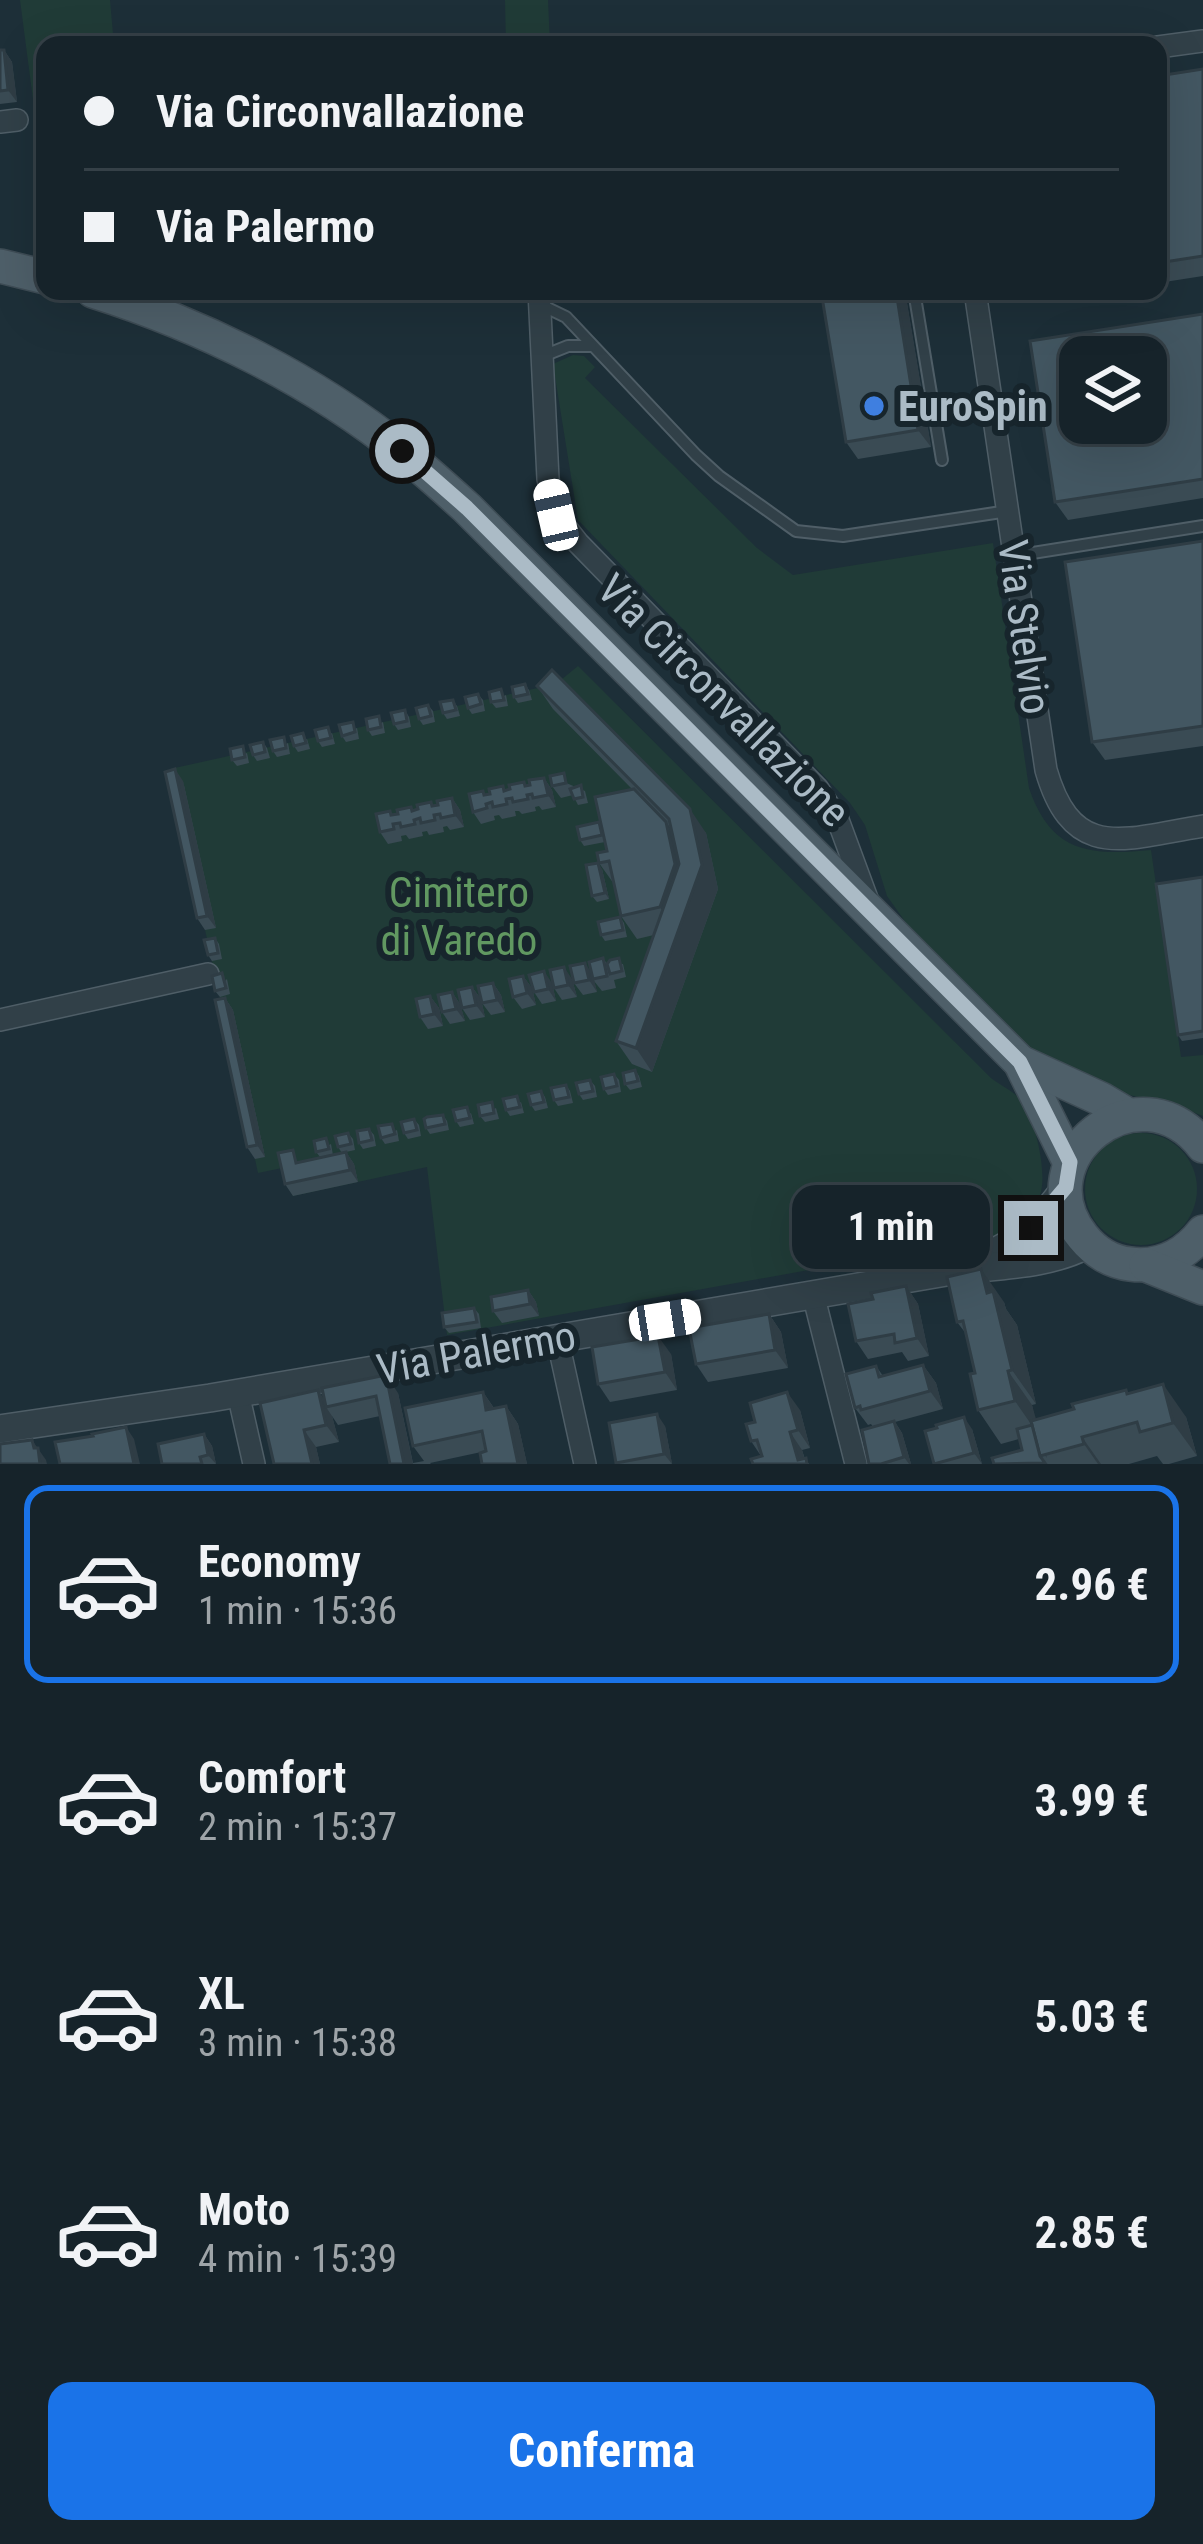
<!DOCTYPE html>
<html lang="it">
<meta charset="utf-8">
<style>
:root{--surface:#16232a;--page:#232f36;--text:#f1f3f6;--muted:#9ea4a8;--line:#354047;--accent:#1a73e8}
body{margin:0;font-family:"Roboto Condensed",sans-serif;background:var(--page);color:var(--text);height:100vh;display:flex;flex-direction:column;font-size:45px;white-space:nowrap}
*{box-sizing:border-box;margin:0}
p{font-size:39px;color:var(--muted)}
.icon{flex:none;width:66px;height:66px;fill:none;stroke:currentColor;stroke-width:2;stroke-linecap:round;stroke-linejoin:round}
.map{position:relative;height:1464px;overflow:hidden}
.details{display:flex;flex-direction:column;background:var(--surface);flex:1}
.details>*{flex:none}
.top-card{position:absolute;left:36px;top:36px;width:1131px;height:264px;border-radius:24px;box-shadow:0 12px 48px #0002,0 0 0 3px var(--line);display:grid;align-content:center;height:264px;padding:0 48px;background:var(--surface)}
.controls{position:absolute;left:1059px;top:336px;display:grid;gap:24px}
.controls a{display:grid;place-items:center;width:108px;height:108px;border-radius:24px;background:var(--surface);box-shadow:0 12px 48px #0002,0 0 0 3px var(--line);font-size:60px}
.end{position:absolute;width:54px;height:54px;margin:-27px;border:15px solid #abbbc6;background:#111;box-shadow:0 0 0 6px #111}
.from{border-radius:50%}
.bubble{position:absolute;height:84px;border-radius:24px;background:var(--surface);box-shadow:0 12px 48px #0002,0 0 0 3px var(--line);font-size:39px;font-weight:700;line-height:84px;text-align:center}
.car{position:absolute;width:36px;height:72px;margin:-36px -18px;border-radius:15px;box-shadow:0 0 9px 3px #0007;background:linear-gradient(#fff 24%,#345 0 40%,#fff 0 76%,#345 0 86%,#fff 0)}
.top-card b{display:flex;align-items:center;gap:42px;height:114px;font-size:45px}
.top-card b+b{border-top:3px solid var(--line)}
.top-card i{width:30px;height:30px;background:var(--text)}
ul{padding:21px 0 0;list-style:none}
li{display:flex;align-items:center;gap:36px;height:198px;margin:0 24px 18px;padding:0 24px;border:6px solid transparent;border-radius:24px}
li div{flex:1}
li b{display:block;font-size:45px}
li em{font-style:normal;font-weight:700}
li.selected{border-color:var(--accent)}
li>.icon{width:108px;height:108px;stroke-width:1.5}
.action{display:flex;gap:24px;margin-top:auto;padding:24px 48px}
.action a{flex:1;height:138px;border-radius:24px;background:var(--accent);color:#fff;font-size:48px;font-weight:700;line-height:138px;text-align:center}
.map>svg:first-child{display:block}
.green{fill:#203b37}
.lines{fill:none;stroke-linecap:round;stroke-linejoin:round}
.service-casing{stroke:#4f5e67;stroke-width:14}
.minor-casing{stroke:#4f5e67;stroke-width:24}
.tertiary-casing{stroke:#4f5e67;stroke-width:30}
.primary-casing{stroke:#3e4c55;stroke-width:36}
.service{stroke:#314048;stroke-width:10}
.minor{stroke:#314048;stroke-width:21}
.tertiary{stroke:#314048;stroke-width:27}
.primary{stroke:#4e5f69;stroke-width:33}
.wall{fill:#3a4b54}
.shaded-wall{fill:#2f3d45}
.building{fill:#435762;stroke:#2f3d45;stroke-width:3;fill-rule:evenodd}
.route{stroke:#abbbc6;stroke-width:15}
.shop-dot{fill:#3f7fe0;stroke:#17252c;stroke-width:4.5}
.labels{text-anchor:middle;stroke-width:12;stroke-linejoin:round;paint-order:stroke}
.poi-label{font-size:42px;font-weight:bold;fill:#abbbc6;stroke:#17252c;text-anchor:start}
.street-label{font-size:42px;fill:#abbbc6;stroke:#17252c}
.park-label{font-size:42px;fill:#619861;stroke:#17252c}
</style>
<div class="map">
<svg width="1203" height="1464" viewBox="0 0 1203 1464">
<rect width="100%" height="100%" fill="#1d2f38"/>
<g class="green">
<path d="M20 0H110L114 45H45V129L37 130Z"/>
<path d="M505 0H548L550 45H506Z"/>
<path d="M573 355 584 356 595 367 585 378 757 548 793 575 993 543 1029 788C1051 853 1090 856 1151 850L1181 1057 1203 1055V1116L1172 1104 1105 1090 1029 1054 931 958 887 896 865 825 850 803 578 520 553 364Z"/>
<path d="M578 666 991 1078C1000 1085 1015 1092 1022 1101 1035 1119 1048 1174 1040 1195 1033 1212 1012 1225 998 1236L447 1335 427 1167 293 1196 287 1167 258 1173 170 769 556 684Z"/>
<circle cx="1141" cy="1189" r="56"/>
</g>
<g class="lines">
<defs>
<g id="service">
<path d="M914 291 942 460"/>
<path d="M539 304 566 317 696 455 719 476 796 531 843 536 1008 511"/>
<path d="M543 356 568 346H591"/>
<path d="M1014 556 1203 526"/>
</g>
<g id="minor">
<path d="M1158 47 1203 41"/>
<path d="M0 122 17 120"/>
<path d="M539 291 548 479 556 515 578 543 818 789 838 820 869 904"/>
<path d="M975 291 1046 770C1073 864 1126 838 1203 826"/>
<path d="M0 1020 208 974"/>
<path d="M813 1294 856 1464"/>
<path d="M557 1337 585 1464"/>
<path d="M238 1393 254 1464"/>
</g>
<g id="tertiary">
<path d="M978 1260C1020 1242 1039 1224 1066 1187"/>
<path d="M0 1429 210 1398 952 1271C996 1265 1048 1266 1088 1244"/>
</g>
<g id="primary">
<path d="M0 266 45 277"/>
<path d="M93 291C204 326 313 380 404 453 426 471 446 489 467 508L1020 1062 1070 1163"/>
<path d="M1020 1062 1101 1099 1128 1115"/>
<path d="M1203 1146C1139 1064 1020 1159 1083 1237 1095 1252 1112 1262 1130 1264 1160 1268 1185 1255 1203 1232"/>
<path d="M1146 1265 1203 1288"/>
</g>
</defs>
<use href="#service" class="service-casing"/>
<use href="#minor" class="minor-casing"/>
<use href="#tertiary" class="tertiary-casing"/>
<use href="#primary" class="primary-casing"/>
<use href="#service" class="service"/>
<use href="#minor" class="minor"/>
<use href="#tertiary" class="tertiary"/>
<use href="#primary" class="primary"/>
</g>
<g class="wall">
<path d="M0 50H4L12 62 17 102 0 104Z"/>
<path d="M1203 69V276L1158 283V76Z"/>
<path d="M905 291 931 447 858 459 846 442Z"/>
<path d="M1203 314V498L1068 520 1055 502Z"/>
<path d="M1203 541V746L1105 760 1092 742Z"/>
<path d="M525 684 529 690 532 700 518 703 514 697Z"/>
<path d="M537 686 706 833 718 889 652 1072 632 1064 616 1041 654 935 637 939 621 916 614 884 599 863 607 851 605 842 584 846 580 840 601 825 632 789 553 709Z"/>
<path d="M478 694 483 700 485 711 472 714 468 708Z"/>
<path d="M506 695 508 706 496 708 491 702Z"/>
<path d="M453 700 457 706 460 716 447 719 443 713Z"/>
<path d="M428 705 433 711 435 722 423 725 419 719Z"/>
<path d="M405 710 409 717 411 727 398 730 394 724Z"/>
<path d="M383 722 385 733 372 736 368 730Z"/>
<path d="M357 728 359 739 346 742 342 736Z"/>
<path d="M332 733 335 744 322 747 318 741Z"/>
<path d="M307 739 310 749 298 752 294 746Z"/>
<path d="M263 742 267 748 270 758 257 761 253 755Z"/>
<path d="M288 743 290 754 277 757 273 751Z"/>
<path d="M247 753 249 763 237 766 232 760Z"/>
<path d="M550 776 585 791 588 803 578 805 573 795 561 798 552 786Z"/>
<path d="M544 778 552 790 556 807 542 810 539 806 535 807 536 811 522 814 519 811H515L516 816 502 819 499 815 494 816 495 820 481 824 473 812 485 795 527 786Z"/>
<path d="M183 781 216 928 205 930 197 918Z"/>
<path d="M452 798 460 810 464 827 450 830 447 826 443 827 444 832 429 835 427 831 422 832 423 836 409 839 406 835 401 836 402 841 388 844 380 832 390 811 393 815 411 807 414 810 431 802 434 806 438 805Z"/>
<path d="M602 869 609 899 597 902 592 896Z"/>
<path d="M1203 877V1038L1182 1041 1178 1035Z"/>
<path d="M620 917 624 923 627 937 605 941 601 935Z"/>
<path d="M215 938 219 944 222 959 212 961 208 955Z"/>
<path d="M603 958 607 964H623L626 977 614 980 616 988 602 991 594 981 597 992 583 995 574 983 592 973Z"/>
<path d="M523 976 532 988 536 1005 522 1009 513 997Z"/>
<path d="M227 979 230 994 220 997 215 991Z"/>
<path d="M572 979 577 997 562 1000 554 988Z"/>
<path d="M493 983 501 995 505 1012 491 1015 482 1003Z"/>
<path d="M552 983 556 1001 542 1004 534 992Z"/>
<path d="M472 987 481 999 485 1017 470 1020 462 1008Z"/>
<path d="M452 992 460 1004 465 1021 450 1024 442 1012Z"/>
<path d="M430 996 439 1008 443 1026 428 1029 420 1017Z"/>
<path d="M225 998 233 1010 265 1157 255 1159 247 1147Z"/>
<path d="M635 1070 639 1076 642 1087 630 1090 625 1084Z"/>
<path d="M614 1074 619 1080 621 1092 608 1095 604 1089Z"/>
<path d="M590 1080 595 1086 597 1097 583 1100 579 1094Z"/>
<path d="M566 1085 570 1091 573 1103 558 1106 554 1100Z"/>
<path d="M541 1091 545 1097 548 1108 535 1111 531 1105Z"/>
<path d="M521 1102 524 1113 510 1116 506 1110Z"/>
<path d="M496 1108 499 1119 485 1122 480 1116Z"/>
<path d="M471 1113 474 1124 460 1127 456 1121Z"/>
<path d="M443 1115 447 1121 449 1130 430 1134 426 1128Z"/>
<path d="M414 1119 419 1125 421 1136 408 1139 404 1133Z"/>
<path d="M369 1129 374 1135 376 1146 363 1149 359 1143Z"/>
<path d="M397 1130 399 1141 385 1144 381 1138Z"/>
<path d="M348 1133 353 1139 355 1150 346 1152 354 1164 358 1182 293 1196 285 1184 302 1162 321 1158 316 1152 331 1144 333 1155 342 1153 338 1147Z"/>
<path d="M906 1286 918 1304 929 1356 908 1361 902 1352 868 1359 856 1341 873 1299Z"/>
<path d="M528 1290 536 1302 539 1316 502 1323 493 1311Z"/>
<path d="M1004 1302 1006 1309 1017 1325 1036 1404 1032 1405 1035 1420 1074 1409 1126 1390 1129 1393 1186 1417 1197 1456 1169 1464H1163L1157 1456 1129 1464H992L1022 1450 1019 1439 1001 1444 978 1410 975 1373 967 1335 957 1322Z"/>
<path d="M474 1308 479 1314 481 1328 449 1333 444 1327Z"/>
<path d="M769 1314 781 1332 788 1368 708 1382 696 1364Z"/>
<path d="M671 1354 677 1390 610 1402 598 1384Z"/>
<path d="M923 1365 936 1383 943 1409 895 1422 902 1433 911 1464H869L873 1427 871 1424 868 1425 855 1408 876 1366 883 1376Z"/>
<path d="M483 1392 494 1408 506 1406 518 1424 527 1464H482L486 1451 430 1463 431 1464H390L380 1416 338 1425 332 1416 339 1442 316 1447 320 1464H274L324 1399 398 1393 413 1463 424 1461 413 1446Z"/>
<path d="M800 1410 810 1448 802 1450 805 1459 809 1464H753L761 1456 751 1441Z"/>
<path d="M665 1426 672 1464H617L616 1463Z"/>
<path d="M972 1429 982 1464H935Z"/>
<path d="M204 1434 212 1446 216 1464H162Z"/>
</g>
<g class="shaded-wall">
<path d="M4 50 12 62 17 102 8 90Z"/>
<path d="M896 291H905L931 447 918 430Z"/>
<path d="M175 769 183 781 216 928 207 916Z"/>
<path d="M544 778 552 790 556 807 548 795Z"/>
<path d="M452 798 460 810 464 827 455 815Z"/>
<path d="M690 809 706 833 718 889 652 1072 636 1048 702 865Z"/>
<path d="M666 822 683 845 676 931 660 907Z"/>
<path d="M598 863 602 869 609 899 605 893Z"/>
<path d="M585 963 593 975 597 992 589 980Z"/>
<path d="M564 967 572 979 577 997 568 985Z"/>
<path d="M544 971 552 983 556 1001 548 989Z"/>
<path d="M523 976 532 988 536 1005 527 993Z"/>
<path d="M493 983 501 995 505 1012 497 1000Z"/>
<path d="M472 987 481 999 485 1017 476 1005Z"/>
<path d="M452 992 460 1004 465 1021 456 1009Z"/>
<path d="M430 996 439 1008 443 1026 434 1014Z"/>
<path d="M225 998 233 1010 265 1157 257 1145Z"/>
<path d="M346 1152 354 1164 358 1182 350 1170Z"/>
<path d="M981 1269 1004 1302 1006 1309 1017 1325 1036 1404 1012 1370 987 1293Z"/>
<path d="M906 1286 918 1304 929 1356 917 1338Z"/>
<path d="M528 1290 536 1302 539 1316 530 1304Z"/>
<path d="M769 1314 781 1332 788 1368 775 1350Z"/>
<path d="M658 1336 671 1354 677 1390 665 1372Z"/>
<path d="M923 1365 936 1383 943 1409 930 1391Z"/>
<path d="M1008 1371 1032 1405 1047 1458 1038 1446 1033 1427 1015 1401Z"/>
<path d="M386 1375 398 1393 413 1464H404Z"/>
<path d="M1163 1384 1186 1417 1197 1456 1173 1423Z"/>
<path d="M318 1390 329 1406 326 1407 332 1416 339 1442 326 1425Z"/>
<path d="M483 1392 495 1410H486Z"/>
<path d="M787 1392 800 1410 810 1448 798 1430Z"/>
<path d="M506 1406 518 1424 527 1464H518Z"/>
<path d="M657 1414 665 1426 672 1464 664 1454Z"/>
<path d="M964 1417 972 1429 982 1464 974 1453Z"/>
<path d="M894 1421 902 1433 911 1464H909L904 1457Z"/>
<path d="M126 1427 134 1439 140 1464H134Z"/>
<path d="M304 1430 316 1447 320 1464H312Z"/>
<path d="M790 1432 802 1450 806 1464 798 1460Z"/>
<path d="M204 1434 212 1446 216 1464 208 1455Z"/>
<path d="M1082 1437 1101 1464H1098L1084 1444Z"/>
<path d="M32 1440 46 1460 47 1464H40Z"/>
</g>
<g class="building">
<path d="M0 50H4L8 90 0 91Z"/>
<path d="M1203 69V256L1158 263V76Z"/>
<path d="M821 291H896L918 430 846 442Z"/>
<path d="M1203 314V479L1055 502 1030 341ZM1080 357H1146V423H1080Z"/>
<path d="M1203 541V726L1092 742 1065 562Z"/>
<path d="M552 670 690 809 702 865 636 1048 616 1041 679 864 669 819 537 686Z"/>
<path d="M525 684 528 694 514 697 512 687Z"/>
<path d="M501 689 504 700 491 702 489 692Z"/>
<path d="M478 694 481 704 468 708 465 697Z"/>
<path d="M453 700 456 710 443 713 440 702Z"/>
<path d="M428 705 431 716 419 719 416 708Z"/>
<path d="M405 710 407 721 394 724 391 713Z"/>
<path d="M379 716 381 727 368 730 366 719Z"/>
<path d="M353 722 355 732 342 736 339 725Z"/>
<path d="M328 727 331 738 318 741 315 730Z"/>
<path d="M303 733 306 743 294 746 291 736Z"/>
<path d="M284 737 286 748 273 751 270 740Z"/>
<path d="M263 742 265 752 253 755 250 745Z"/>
<path d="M243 746 245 757 232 760 230 749Z"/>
<path d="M175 769 207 916 197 918 165 772Z"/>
<path d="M564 773 566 783 552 786 550 776Z"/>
<path d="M544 778 548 795 533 798 532 794 527 795 528 799 513 802 512 798 506 799 507 804 493 807 492 802 486 804 487 808 473 812 469 794 483 791 484 795 490 794 489 789 503 786 504 791 510 789 509 785 524 782 525 786 530 785 529 780Z"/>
<path d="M581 785 583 797 574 799 570 789Z"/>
<path d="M634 789 666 822 675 864 660 907 621 916 609 861 599 863 597 853 607 851 595 797Z"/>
<path d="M452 798 455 815 441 818 440 814 434 815 435 820 421 823 420 818 414 820 415 824 401 827 400 823 393 824 394 829 380 832 376 814 390 811 391 815 398 814 397 810 411 807 412 811 418 809 417 805 431 802 432 806 438 805 437 801Z"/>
<path d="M599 822 602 835 580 840 577 827Z"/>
<path d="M598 863 605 893 592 896 586 865Z"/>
<path d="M1203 877V1031L1178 1035 1156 884Z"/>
<path d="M620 917 623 930 601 935 598 922Z"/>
<path d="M215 938 218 953 208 955 204 940Z"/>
<path d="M603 958 607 976 593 979 589 962Z"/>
<path d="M619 958 622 971 610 974 607 964 610 960Z"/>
<path d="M585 963 589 980 574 983 570 966Z"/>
<path d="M564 967 568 985 554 988 550 970Z"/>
<path d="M544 971 548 989 534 992 529 975Z"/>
<path d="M222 973 226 988 215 991 212 976Z"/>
<path d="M523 976 527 993 513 997 509 979Z"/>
<path d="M493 983 497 1000 482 1003 478 986Z"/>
<path d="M472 987 476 1005 462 1008 458 990Z"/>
<path d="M452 992 456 1009 442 1012 438 995Z"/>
<path d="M430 996 434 1014 420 1017 416 999Z"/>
<path d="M225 998 257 1145 247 1147 215 1000Z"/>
<path d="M635 1070 638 1081 625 1084 623 1073Z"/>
<path d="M614 1074 617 1086 604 1089 601 1077Z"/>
<path d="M590 1080 593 1091 579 1094 576 1083Z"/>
<path d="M566 1085 569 1097 554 1100 551 1088Z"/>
<path d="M541 1091 544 1102 531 1105 528 1094Z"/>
<path d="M517 1096 520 1107 506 1110 503 1099Z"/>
<path d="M492 1102 494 1113 480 1116 478 1105Z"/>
<path d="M467 1107 470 1118 456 1121 453 1110Z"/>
<path d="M443 1115 445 1124 426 1128 424 1119 427 1117Z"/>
<path d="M414 1119 417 1130 404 1133 401 1122Z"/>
<path d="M392 1124 395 1134 381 1138 378 1126Z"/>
<path d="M369 1129 372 1140 359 1143 357 1131Z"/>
<path d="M348 1133 351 1144 338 1147 335 1136Z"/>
<path d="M326 1138 329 1149 316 1152 314 1141Z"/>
<path d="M293 1150 296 1163 346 1152 350 1170 285 1184 278 1153Z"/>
<path d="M981 1269 987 1293 993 1291 1012 1370 1008 1371 1015 1401 978 1410 970 1374 975 1373 963 1321 957 1322 947 1277Z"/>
<path d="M906 1286 917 1338 895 1343 894 1334 856 1341 848 1304 873 1299 871 1293Z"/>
<path d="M528 1290 530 1304 493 1311 491 1297Z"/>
<path d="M474 1308 477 1322 444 1327 442 1313Z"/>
<path d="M769 1314 775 1350 696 1364 689 1328Z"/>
<path d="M658 1336 665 1372 598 1384 592 1347Z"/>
<path d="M923 1365 930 1391 861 1410 860 1406 855 1408 846 1374 876 1366 879 1377Z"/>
<path d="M386 1375 404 1464H390L376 1396 326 1407 322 1388Z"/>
<path d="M1163 1384 1173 1423 1140 1432 1137 1422 1082 1437 1084 1444 1040 1456 1031 1421 1074 1409 1072 1404 1126 1390 1127 1394Z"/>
<path d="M318 1390 326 1425 304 1430 312 1464H274L260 1403Z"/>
<path d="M483 1392 486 1410 506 1406 518 1464H482L480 1453 486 1451 482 1431 413 1446 405 1408Z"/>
<path d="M787 1392 798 1430 790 1432 798 1460 806 1458 807 1464H753L751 1459 762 1456 757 1440 751 1441 746 1424 755 1422 750 1403Z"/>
<path d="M657 1414 664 1454 616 1463 609 1423Z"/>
<path d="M964 1417 974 1453 934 1464 925 1431 937 1428 936 1425Z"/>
<path d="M894 1421 904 1457 881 1464H869L862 1430Z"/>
<path d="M1032 1425 1040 1456 1045 1463 994 1464 992 1458 1022 1450 1017 1429Z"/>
<path d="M126 1427 134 1464H60L55 1442 93 1436 92 1434Z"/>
<path d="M204 1434 208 1455 200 1457 202 1464H162L158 1444Z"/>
<path d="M32 1440 34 1448H38L40 1464H0V1444Z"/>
</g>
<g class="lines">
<path class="route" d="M402 451 467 508 1020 1062 1070 1162 1066 1187 1031 1228"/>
</g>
<circle class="shop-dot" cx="874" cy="406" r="12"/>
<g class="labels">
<g class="poi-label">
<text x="898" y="421">EuroSpin</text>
</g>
<g class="street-label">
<text transform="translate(1025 627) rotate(82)" y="15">Via Stelvio</text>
<text transform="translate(724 700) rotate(45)" y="15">Via Circonvallazione</text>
<text transform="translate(476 1352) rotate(-10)" y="15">Via Palermo</text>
</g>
<g class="park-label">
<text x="459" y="907">Cimitero<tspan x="459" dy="48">di Varedo</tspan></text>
</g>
</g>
</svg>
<div class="controls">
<a><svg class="icon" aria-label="layers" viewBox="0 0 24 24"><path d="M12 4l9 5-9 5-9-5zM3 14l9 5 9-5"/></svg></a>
</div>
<i class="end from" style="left:402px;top:451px"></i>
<i class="end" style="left:1031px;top:1228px"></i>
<div class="bubble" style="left:792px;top:1185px;width:198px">1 min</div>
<i class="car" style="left:556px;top:515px;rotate:347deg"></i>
<i class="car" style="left:665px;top:1320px;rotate:81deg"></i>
<div class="top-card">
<b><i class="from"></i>Via Circonvallazione</b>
<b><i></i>Via Palermo</b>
</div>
</div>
<section class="details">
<ul>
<li class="selected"><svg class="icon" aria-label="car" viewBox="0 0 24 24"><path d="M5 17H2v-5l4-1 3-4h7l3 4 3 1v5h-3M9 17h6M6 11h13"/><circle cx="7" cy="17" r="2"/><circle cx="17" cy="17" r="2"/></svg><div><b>Economy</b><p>1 min · 15:36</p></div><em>2.96 €</em></li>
<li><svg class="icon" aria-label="car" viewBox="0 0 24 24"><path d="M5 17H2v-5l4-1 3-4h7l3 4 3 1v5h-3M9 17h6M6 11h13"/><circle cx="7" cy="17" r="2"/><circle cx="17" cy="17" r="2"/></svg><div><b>Comfort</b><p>2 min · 15:37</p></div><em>3.99 €</em></li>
<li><svg class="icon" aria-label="car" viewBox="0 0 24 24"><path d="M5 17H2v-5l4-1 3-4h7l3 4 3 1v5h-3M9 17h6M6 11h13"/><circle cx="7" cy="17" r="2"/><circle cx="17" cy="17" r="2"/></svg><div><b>XL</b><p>3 min · 15:38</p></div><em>5.03 €</em></li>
<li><svg class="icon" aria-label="car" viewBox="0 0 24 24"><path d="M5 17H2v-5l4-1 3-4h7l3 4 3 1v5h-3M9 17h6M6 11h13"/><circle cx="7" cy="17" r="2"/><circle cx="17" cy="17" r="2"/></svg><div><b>Moto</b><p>4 min · 15:39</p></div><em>2.85 €</em></li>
</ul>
<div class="action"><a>Conferma</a></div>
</section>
